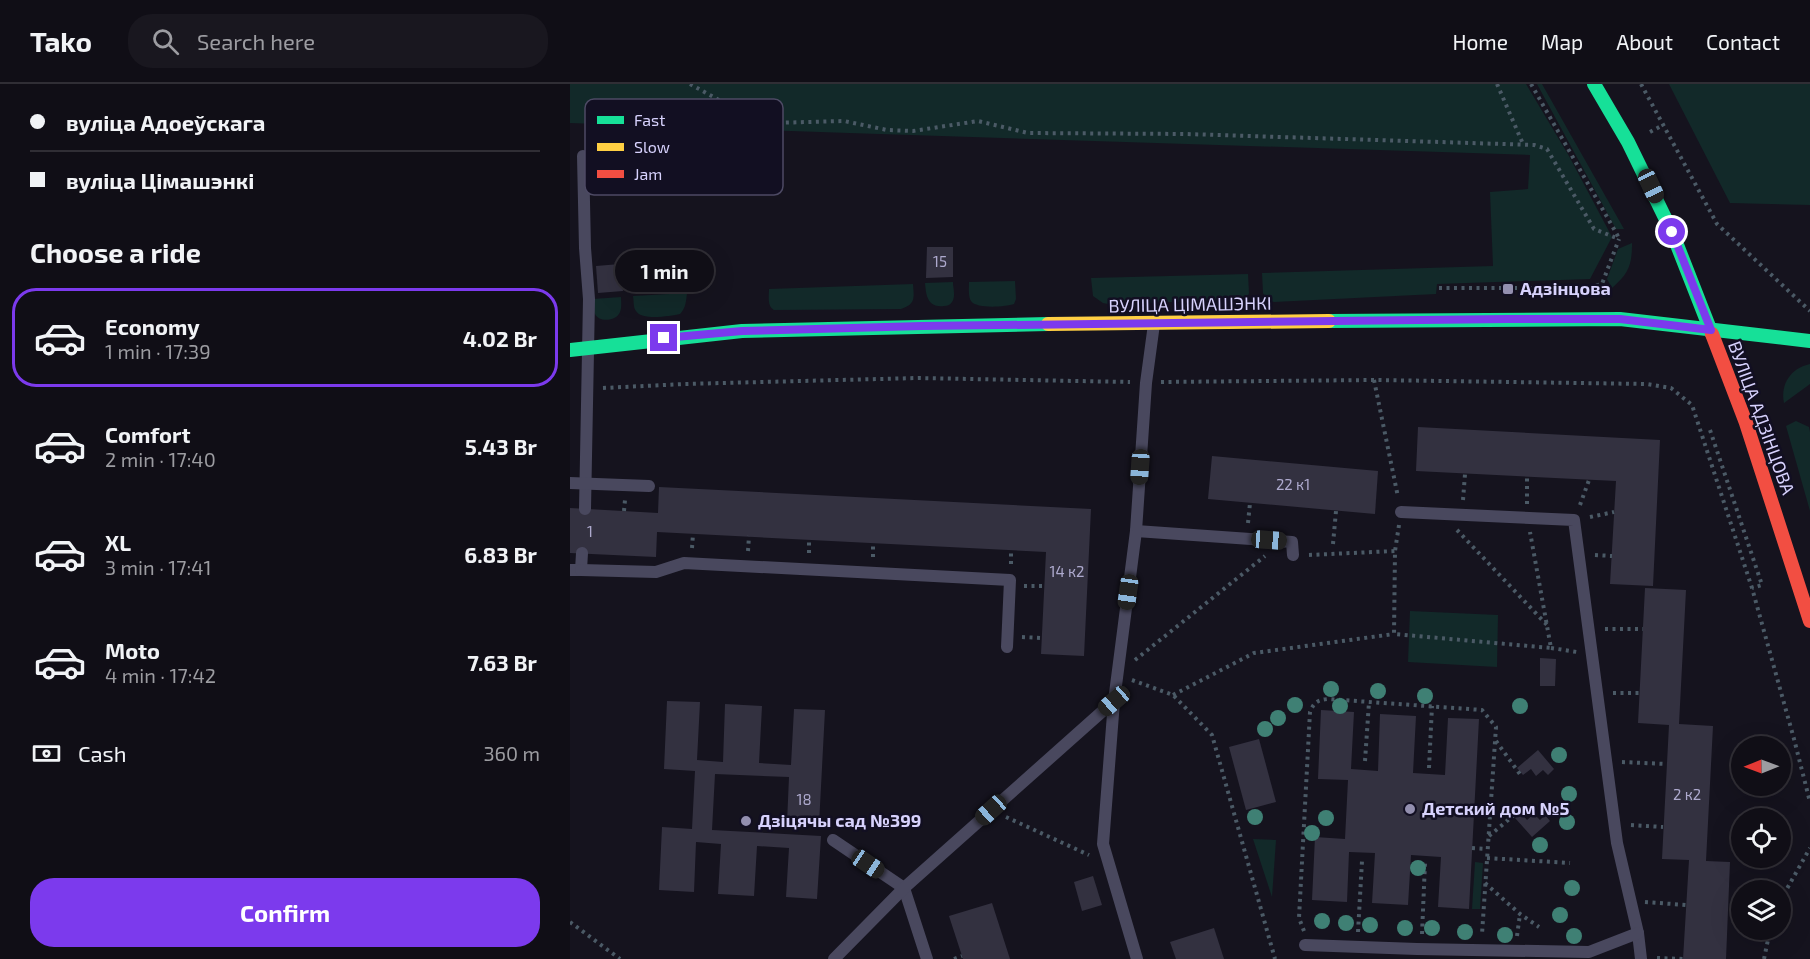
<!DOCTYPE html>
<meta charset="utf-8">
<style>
:root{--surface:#100e16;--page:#19171f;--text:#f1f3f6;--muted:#9c9ca1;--line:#302e35;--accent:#7c3aed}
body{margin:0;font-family:"Exo 2",sans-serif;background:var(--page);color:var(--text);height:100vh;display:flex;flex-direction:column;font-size:22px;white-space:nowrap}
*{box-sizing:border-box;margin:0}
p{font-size:20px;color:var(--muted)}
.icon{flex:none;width:33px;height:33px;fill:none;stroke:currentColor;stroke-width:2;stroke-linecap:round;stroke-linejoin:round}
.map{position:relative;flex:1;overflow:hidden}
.drawer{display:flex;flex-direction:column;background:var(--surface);width:570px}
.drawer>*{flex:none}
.top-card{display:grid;align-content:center;height:132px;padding:0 30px;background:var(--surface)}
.needle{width:39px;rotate:269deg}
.tools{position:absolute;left:1161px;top:652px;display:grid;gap:12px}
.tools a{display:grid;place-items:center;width:60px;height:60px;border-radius:50%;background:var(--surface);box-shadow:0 6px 24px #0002,0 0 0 2px var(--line);font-size:30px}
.end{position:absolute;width:27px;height:27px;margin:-14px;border:8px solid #7c3aed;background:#fff;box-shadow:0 0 0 3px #fff}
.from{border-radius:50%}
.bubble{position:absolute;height:42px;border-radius:21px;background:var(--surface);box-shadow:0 6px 24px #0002,0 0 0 2px var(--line);font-size:20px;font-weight:700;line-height:42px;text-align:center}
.car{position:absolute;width:18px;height:36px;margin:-18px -9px;border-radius:8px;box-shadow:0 0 4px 2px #0007;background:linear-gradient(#222 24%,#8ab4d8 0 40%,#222 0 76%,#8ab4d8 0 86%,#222 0)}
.top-card b{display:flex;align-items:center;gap:21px;height:57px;font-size:22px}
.top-card b+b{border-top:2px solid var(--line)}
.top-card i{width:15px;height:15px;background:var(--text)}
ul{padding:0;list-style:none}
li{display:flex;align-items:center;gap:18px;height:99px;margin:0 12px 9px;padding:0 18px;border:3px solid transparent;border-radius:24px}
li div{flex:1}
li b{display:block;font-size:22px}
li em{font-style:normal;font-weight:700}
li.selected{border-color:var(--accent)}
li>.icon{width:54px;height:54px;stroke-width:1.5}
h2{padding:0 30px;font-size:27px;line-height:72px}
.pay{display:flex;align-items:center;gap:15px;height:66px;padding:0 30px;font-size:22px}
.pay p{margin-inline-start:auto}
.cta{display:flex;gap:12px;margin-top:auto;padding:12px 30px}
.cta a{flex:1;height:69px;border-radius:24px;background:var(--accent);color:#fff;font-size:24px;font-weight:700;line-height:69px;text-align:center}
header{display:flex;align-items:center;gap:36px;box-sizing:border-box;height:84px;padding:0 30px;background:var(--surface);border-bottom:2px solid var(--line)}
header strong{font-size:28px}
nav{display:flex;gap:33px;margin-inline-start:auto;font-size:21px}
.search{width:420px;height:54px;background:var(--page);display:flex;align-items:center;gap:15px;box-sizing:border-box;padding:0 21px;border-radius:24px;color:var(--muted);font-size:22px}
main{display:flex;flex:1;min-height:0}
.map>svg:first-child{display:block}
.grass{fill:#122929}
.building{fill:#333140}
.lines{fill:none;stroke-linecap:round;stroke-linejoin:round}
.path{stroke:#4b5a66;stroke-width:4;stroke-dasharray:3 4.5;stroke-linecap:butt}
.lane{stroke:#49485e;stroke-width:12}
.fast{stroke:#16e098;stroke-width:14}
.slow{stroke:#ffcf43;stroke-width:14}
.jam{stroke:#f24e42;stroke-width:14}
.tree{fill:#3f8074}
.route{stroke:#7c3aed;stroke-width:8}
.poi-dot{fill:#938faf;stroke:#120f22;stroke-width:2}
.labels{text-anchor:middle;stroke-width:5;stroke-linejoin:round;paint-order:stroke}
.number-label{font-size:15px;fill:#aeaace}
.poi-label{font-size:18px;font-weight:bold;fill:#d7d2fd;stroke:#120f22;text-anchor:start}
.street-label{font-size:18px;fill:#d7d2fd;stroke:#120f22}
.key{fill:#120f22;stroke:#4d4a64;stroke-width:1.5}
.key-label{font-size:16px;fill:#d7d2fd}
</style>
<header>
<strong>Tako</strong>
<div class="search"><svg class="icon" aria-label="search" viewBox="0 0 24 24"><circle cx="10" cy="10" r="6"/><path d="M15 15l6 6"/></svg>Search here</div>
<nav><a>Home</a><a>Map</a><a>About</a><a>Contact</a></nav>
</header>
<main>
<section class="drawer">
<div class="top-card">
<b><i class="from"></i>вуліца Адоеўскага</b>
<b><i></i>вуліца Цімашэнкі</b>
</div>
<h2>Choose a ride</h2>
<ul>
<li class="selected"><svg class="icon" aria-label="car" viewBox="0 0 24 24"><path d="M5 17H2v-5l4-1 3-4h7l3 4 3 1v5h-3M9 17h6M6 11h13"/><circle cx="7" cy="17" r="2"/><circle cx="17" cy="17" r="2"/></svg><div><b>Economy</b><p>1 min · 17:39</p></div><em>4.02 Br</em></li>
<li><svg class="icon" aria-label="car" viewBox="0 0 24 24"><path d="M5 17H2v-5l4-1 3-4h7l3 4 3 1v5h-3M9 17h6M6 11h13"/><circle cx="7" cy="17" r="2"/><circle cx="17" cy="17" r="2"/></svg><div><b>Comfort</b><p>2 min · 17:40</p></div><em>5.43 Br</em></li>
<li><svg class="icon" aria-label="car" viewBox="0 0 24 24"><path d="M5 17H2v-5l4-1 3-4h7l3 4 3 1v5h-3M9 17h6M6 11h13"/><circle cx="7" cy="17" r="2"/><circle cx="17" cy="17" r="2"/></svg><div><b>XL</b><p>3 min · 17:41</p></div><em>6.83 Br</em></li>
<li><svg class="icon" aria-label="car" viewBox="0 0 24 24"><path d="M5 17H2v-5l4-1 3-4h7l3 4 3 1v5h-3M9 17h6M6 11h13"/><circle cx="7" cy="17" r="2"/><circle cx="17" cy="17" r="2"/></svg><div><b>Moto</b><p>4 min · 17:42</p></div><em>7.63 Br</em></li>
</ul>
<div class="pay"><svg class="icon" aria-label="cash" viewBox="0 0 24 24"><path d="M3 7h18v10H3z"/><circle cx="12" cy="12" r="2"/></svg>Cash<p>360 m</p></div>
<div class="cta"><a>Confirm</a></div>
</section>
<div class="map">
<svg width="1240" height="875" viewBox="0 0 1240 875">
<rect width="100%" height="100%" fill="#15131e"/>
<g class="grass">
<path d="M0 0H956L999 72 1042 153 1020 195 867 200 866 210 704 218 697 216 693 209 692 189 923 182 920 108 958 105 960 71 279 49 0 39Z"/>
<path d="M967 0H972L1054 145H1046Z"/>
<path d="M1099 0H1240V121L1160 119Z"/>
<path d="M1062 159C1062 181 1059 189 1042 204L1037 195 1048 165Z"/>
<path d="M678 190 679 209 677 214 670 216 538 220 533 219 523 212 521 194Z"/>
<path d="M445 197 446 215 444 220C435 223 406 225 401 217 398 212 399 204 399 198Z"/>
<path d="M383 198C383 204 386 213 382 218 380 221 377 222 374 222 358 224 356 212 355 199Z"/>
<path d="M343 200C344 214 346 220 331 225L204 226C197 222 199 213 199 205Z"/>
<path d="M117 209C116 217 116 224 110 230 100 232 72 237 66 227 63 223 64 217 63 212Z"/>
<path d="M51 213C51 217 52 224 50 228 47 237 29 239 25 230 22 226 23 219 23 215Z"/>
<path d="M1240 280V300L1214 319C1210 300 1221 284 1240 280Z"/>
<path d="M1226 337 1239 343 1240 348V427L1216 342Z"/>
<path d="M840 527 928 531 927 583 838 578Z"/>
<path d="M683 755 706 756 702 813Z"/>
<path d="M905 778 913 779 910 825H902Z"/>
</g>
<g class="building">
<path d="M357 163H383V193L356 194Z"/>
<path d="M50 180 53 207 28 209 26 182Z"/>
<path d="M848 343 1090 356 1083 502 1040 500 1046 397 846 387Z"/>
<path d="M642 372 808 387 805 430 638 415Z"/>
<path d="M89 403 521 425 514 572 471 570 476 468 87 448 86 473 0 469V424L88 429Z"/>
<path d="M1075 504 1116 506 1109 640 1143 642 1136 777 1160 778 1156 875H1113L1119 776 1092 775 1099 641 1068 639Z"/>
<path d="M970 574 986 575 985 602H970Z"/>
<path d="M97 617 130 618 127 676 153 678 155 620 192 622 189 679 221 681 224 625 255 626 249 741 217 739 219 693 145 690 142 746 251 752 247 815 216 813 219 764 187 762 184 812 148 810 151 760 126 758 124 808 89 806 92 743 122 745 125 687 94 685Z"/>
<path d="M751 626 784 628 781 685 808 687 810 630 846 632 843 689 875 691 878 634 909 635 899 825 868 823 871 773 841 771 838 821 802 819 805 769 779 768 777 818 742 816 745 753 775 755 778 696 748 695Z"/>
<path d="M689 655 706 718 676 726 659 663Z"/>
<path d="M968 666 984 685 978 691 973 686 966 692 961 685 953 691 947 684Z"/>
<path d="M951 729 957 736 964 730 970 736 975 731 980 737 962 753 945 734Z"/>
<path d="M523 792 532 821 512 827 504 798Z"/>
<path d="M422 819 440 875H393L379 832Z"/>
<path d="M644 844 654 875H606L600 858Z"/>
</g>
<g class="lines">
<g class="path">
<path d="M120 0 167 26 201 39 274 37 317 46 343 47 408 37 458 49 616 50 964 61 977 65 1024 145 1049 155"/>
<path d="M927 0 953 60"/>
<path d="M961 0 1049 154"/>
<path d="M1071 0 1147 140 1240 227"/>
<path d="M1080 48 1093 41"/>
<path d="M869 204H1016L1032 200 1049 155"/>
<path d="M804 296 828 413"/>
<path d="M591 298 804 296 1077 300 1101 304 1122 321 1182 504 1224 655 1240 718"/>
<path d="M33 304 114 300 348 294 560 298"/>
<path d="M1140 346 1192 501 1182 504"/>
<path d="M893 416 895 390"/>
<path d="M957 420V393"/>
<path d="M1010 421 1019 396"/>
<path d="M54 427 55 416"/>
<path d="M1020 433 1044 428"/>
<path d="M678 439 680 419"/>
<path d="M829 441 825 467 824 550 981 564 960 448"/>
<path d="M887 446 977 541"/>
<path d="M763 460 766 427"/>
<path d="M122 464 123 450"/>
<path d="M178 467 179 452"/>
<path d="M239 469V455"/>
<path d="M739 471 825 467"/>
<path d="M1025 471 1042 472"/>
<path d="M303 473V459"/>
<path d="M441 480V466"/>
<path d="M454 502H474"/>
<path d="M1035 545H1073"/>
<path d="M452 553 472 554"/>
<path d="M981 564 1007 568"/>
<path d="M565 576 695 472"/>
<path d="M562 596 603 611 642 651 705 875"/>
<path d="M1043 609H1070"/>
<path d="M603 611 684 569 824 550"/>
<path d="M926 657 952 693"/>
<path d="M795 677 799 618"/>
<path d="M1052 678 1097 680"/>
<path d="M859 684 862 622"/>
<path d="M436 733 519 771"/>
<path d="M1061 741 1093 743"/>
<path d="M919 752 950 726"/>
<path d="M902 764 917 765"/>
<path d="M917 774 1000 779"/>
<path d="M915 799 950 830 969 843"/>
<path d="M1210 817 1240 764"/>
<path d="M1075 818 1116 821"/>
<path d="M0 838 50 875"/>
<path d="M734 847 729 834 740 628C744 618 748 616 758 615L912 626 926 643 912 850"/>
<path d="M788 848 792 777"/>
<path d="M852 850 855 779"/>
<path d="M947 852 950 830"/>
<path d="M1087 874 1113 875"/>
<path d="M384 875 392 872"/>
<path d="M1194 875 1200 846"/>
</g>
<g class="lane">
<path d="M13 72 15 164 19 215 15 425"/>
<path d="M0 399 79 402"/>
<path d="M831 428 1004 436 1047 759 1068 849 1071 875"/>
<path d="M566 447 722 458 723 471"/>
<path d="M0 486H11L12 469"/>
<path d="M11 486 86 488 114 479 440 496 437 563"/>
<path d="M263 756 334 804 357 875"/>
<path d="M735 861 847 865 1019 868 1068 849"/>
<path d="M264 875 334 804 544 617"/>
<path d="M567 875 533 760 544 617 566 447 576 299 584 240"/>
</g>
<g class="fast">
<path d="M1024 0 1058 58 1102 148 1142 250"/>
<path d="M759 237 1050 235 1240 257"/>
<path d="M0 266 172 247 478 240"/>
</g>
<path class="slow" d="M478 240 759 237"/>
<path class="jam" d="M1142 250 1176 339 1240 537"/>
</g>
<g class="tree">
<circle cx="761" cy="605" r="8"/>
<circle cx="808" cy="607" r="8"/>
<circle cx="855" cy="612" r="8"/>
<circle cx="725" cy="621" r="8"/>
<circle cx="770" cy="622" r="8"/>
<circle cx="950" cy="622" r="8"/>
<circle cx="708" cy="634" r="8"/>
<circle cx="695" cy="645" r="8"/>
<circle cx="989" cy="671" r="8"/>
<circle cx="999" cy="710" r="8"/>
<circle cx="685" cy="733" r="8"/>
<circle cx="756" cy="734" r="8"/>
<circle cx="997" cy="738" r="8"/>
<circle cx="742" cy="749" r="8"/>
<circle cx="970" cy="761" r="8"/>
<circle cx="848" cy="784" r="8"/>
<circle cx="1002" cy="804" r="8"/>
<circle cx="990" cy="831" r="8"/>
<circle cx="752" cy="837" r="8"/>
<circle cx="776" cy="839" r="8"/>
<circle cx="800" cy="841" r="8"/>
<circle cx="835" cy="844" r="8"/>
<circle cx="862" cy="844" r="8"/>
<circle cx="895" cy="848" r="8"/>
<circle cx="935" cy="851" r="8"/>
<circle cx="1004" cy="852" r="8"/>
</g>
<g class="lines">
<path class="route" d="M94 254 172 247 352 242 937 235H1050L1141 246 1102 148"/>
</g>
<g class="poi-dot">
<rect x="932" y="199" width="12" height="12" rx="3"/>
<circle cx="840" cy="725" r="6"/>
<circle cx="176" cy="737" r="6"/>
</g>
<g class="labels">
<g class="number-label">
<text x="370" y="183">15</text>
<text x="723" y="406">22 к1</text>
<text x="20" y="453">1</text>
<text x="497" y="493">14 к2</text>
<text x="1117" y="716">2 к2</text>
<text x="234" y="721">18</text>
</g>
<g class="poi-label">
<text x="950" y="211">Адзінцова</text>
<text x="852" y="731">Детский дом №5</text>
<text x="188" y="743">Дзіцячы сад №399</text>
</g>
<g class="street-label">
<text transform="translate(620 221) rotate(-1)" y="6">ВУЛІЦА ЦІМАШЭНКІ</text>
<text transform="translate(1191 334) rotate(70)" y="6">ВУЛІЦА АДЗІНЦОВА</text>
</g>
</g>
<rect x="15" y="15" width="198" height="96" rx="9" class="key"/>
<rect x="27" y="32" width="27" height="8" fill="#16e098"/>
<rect x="27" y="59" width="27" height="8" fill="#ffcf43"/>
<rect x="27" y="86" width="27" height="8" fill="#f24e42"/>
<g class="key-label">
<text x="64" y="42">Fast</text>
<text x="64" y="69">Slow</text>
<text x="64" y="96">Jam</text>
</g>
</svg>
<div class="tools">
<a><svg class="needle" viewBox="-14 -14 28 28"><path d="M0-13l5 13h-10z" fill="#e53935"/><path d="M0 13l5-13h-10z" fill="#9c9ca1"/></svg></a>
<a><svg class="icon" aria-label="locate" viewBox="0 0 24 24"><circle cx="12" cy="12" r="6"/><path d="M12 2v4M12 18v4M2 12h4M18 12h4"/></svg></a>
<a><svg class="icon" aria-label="layers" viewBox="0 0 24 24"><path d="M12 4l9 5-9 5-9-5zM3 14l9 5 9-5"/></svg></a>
</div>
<i class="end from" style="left:1102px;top:148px"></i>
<i class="end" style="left:94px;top:254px"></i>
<div class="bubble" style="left:45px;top:166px;width:99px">1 min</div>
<i class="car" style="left:1081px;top:102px;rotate:155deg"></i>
<i class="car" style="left:570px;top:383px;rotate:184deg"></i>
<i class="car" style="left:699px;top:456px;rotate:94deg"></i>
<i class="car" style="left:558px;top:508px;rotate:188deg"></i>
<i class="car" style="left:544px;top:617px;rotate:229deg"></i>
<i class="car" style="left:421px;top:726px;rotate:228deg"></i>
<i class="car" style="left:298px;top:780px;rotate:124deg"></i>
</div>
</main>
